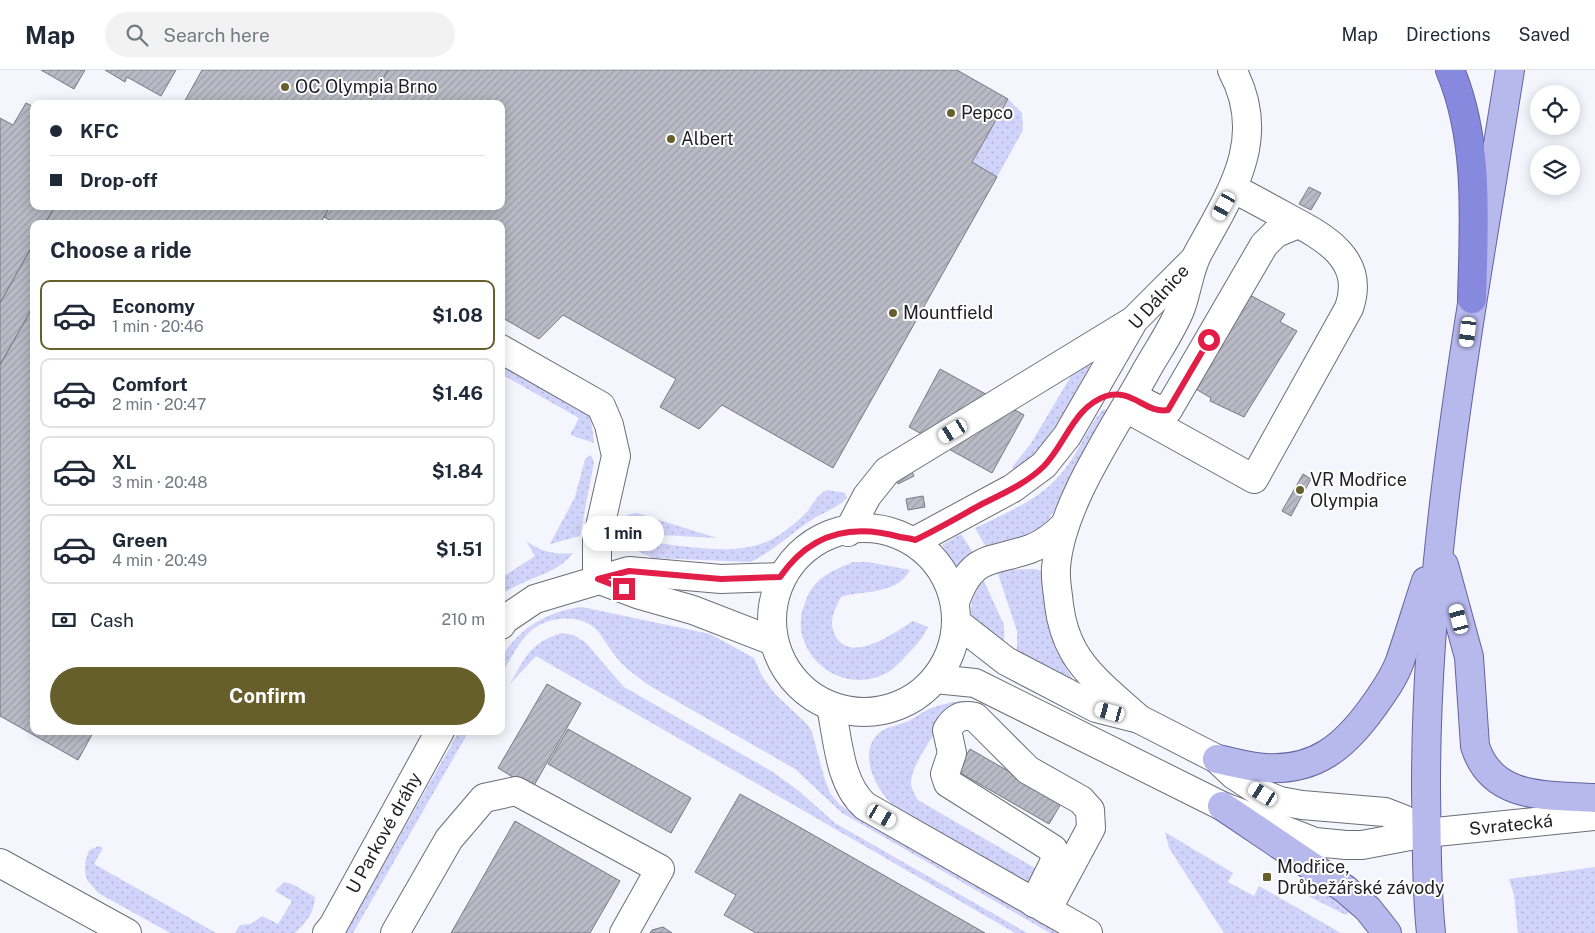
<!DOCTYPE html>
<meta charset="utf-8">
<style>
:root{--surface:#fff;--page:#f2f2f3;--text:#1f2937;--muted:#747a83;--line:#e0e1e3;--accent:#665f2b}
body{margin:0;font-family:"Public Sans",sans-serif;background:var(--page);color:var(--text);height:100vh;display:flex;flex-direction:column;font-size:19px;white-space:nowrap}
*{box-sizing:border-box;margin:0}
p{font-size:16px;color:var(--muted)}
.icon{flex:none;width:28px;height:28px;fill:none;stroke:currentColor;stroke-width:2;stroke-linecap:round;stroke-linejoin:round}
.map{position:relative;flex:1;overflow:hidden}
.panel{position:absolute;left:30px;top:150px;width:475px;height:515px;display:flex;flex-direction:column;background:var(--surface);border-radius:10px;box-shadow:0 2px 12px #0003}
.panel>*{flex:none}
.top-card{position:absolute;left:30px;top:30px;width:475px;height:110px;border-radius:10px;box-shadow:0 2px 12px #0003;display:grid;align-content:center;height:110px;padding:0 20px;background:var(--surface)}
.fabs{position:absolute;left:1530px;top:15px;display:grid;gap:10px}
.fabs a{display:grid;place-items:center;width:50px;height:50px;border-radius:50%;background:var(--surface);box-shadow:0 2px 12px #0003;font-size:25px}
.end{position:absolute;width:22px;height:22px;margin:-11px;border:6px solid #e11d48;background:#fff;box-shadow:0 0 0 2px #fff}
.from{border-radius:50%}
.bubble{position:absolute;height:35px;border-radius:18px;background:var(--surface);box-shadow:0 2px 12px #0003;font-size:16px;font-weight:700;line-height:35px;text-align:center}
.car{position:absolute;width:15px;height:30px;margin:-15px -8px;border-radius:6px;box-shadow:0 0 4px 1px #0007;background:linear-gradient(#fff 24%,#345 0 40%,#fff 0 76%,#345 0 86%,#fff 0)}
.top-card b{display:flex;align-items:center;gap:18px;height:48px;font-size:19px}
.top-card b+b{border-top:1px solid var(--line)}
.top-card i{width:12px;height:12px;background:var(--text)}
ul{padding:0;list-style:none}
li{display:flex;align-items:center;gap:15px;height:70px;margin:0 10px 8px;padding:0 10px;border:2px solid var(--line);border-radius:10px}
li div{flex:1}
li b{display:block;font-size:19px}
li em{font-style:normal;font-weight:700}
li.current{border-color:var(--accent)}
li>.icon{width:45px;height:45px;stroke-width:1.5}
h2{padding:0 20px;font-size:22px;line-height:60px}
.pay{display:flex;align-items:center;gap:12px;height:55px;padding:0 20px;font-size:19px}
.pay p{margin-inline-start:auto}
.primary-button{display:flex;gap:10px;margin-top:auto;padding:10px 20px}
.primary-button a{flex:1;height:58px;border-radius:30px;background:var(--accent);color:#fff;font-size:20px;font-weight:700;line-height:58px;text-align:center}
header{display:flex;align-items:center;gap:30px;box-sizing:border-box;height:70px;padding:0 25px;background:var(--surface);border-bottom:1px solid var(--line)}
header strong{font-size:24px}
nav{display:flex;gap:28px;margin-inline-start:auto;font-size:18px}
.search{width:350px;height:45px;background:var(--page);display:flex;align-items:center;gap:12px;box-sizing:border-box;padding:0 18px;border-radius:28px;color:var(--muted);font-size:19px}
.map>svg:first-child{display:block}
.grass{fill:url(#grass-dots)}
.building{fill:url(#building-hatch);stroke:#787984}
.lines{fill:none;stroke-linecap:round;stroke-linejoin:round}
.minor-casing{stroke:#6c6d77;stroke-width:30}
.major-casing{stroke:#63649e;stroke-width:30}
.highway-casing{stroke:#63649e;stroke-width:30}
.minor{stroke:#fff;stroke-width:28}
.major{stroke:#b7b8ec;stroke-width:28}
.highway{stroke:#8789df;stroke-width:28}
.route{stroke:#e11d48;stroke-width:6}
.poi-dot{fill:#665f2b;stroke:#fff;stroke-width:2}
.labels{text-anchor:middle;stroke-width:4;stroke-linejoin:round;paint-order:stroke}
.poi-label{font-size:18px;fill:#1f1f24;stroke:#fff;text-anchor:start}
.street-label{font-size:18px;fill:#1f1f24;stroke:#fff}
</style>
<header>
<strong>Map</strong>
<div class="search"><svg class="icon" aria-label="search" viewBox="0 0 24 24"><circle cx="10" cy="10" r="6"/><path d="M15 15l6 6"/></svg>Search here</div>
<nav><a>Map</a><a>Directions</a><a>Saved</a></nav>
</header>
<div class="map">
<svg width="1595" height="863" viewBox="0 0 1595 863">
<defs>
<pattern id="grass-dots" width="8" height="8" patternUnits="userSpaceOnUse" patternTransform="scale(1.25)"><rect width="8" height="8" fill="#d1d4fa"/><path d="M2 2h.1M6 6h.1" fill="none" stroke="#b3b6d6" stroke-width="1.8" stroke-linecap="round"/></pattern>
<pattern id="building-hatch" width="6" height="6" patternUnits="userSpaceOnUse" patternTransform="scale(1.25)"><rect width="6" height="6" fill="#b9bac5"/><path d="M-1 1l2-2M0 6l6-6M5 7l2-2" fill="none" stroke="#9f9fa9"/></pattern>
</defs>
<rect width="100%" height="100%" fill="#f5f6fd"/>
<g class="grass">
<path d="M1008 29 1022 43 1023 60 997 107 972 92Z"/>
<path d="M1093 290C1070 331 1051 372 1016 403L1012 397 1030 375 1071 306Z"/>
<path d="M501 291 585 339 591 349 594 373 570 365 579 348 501 304Z"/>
<path d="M1112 338 1044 458 1036 465 987 479 975 458C1004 444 1039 430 1060 405 1077 386 1086 360 1102 340Z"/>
<path d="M591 385 594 392 580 466 550 474 575 427 585 389Z"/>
<path d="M828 420 845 423 847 428C835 440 820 443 807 453 788 466 773 481 751 492L653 488 631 478 633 475 647 472C691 476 749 491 786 460 793 455 801 448 807 442 813 434 818 423 828 420Z"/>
<path d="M637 443 717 468 619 463 616 456C622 447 626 444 637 443Z"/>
<path d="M961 464 976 487 957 502 942 475Z"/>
<path d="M526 471C542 482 555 485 573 483 557 505 523 508 501 525V508L535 486Z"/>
<path d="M853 492H868L910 500C897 525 864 520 841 527 834 541 828 552 836 567 853 594 895 562 913 551L928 557C923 568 914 578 905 587 896 597 887 605 874 608 830 620 787 575 805 533 808 524 812 517 819 510 829 502 841 497 853 492Z"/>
<path d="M1035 499 1041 501C1043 542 1051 572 1072 608L1071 614 1017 588V561L998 504 1002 500Z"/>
<path d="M984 511 1004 555V578C995 571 983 563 976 554 966 541 973 521 984 511Z"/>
<path d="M582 537 710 564 754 588 762 606 775 624 807 654 812 662 824 707 830 723 840 735 1059 863H1050L842 743 795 699 650 616C636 606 623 597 613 583 607 575 602 565 595 558 576 542 541 547 526 566 516 577 509 592 501 605V588C519 558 548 541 582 537Z"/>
<path d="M562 563 573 565 585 572 624 617 773 702 799 721 835 753 1027 863H1015L536 586 510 614C525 587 531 572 562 563Z"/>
<path d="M960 631 974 632 986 636 982 645 946 646C936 663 912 693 911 712 911 719 915 724 918 730L1040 801 1030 815 893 735C876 720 859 686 876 666 883 657 893 657 903 653 911 651 919 644 927 640 937 635 948 633 960 631Z"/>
<path d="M459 661H469L353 863H345Z"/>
<path d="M1165 762 1233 803 1228 812 1254 826 1259 816 1341 863H1224L1169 778Z"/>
<path d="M99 776 103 778 94 794 216 863H170L98 823 87 810 85 802V793L89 780Z"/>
<path d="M1595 797V863H1518L1514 825 1509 809Z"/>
<path d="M1274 809 1338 829 1352 839 1346 845Z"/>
<path d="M284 812 292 814 315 827C314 844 306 852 295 863H235L240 855 251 854 262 846 278 854 292 831 275 821Z"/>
</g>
<g class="building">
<path d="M41 0H85L74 19Z"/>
<path d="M105 0H176L161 26 127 7 125 12Z"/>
<path d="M202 0H388L369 34H183Z"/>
<path d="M388 0H957L1008 29 972 92 997 107 833 398 722 335 699 359 660 337 676 309 563 245 539 269 501 247V154H337L324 147 330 136H501V34H369Z"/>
<path d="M26 33 34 37V136H55L45 154H34V173L0 233V48L13 55Z"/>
<path d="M1309 117 1321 123 1311 140 1299 134Z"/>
<path d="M55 136H330L320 154H45Z"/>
<path d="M34 173V235L0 295V233Z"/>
<path d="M1248 224 1285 244 1280 252 1297 261 1244 347 1210 331 1211 328 1194 318Z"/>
<path d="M34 235V661H94L78 690 0 646V295Z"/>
<path d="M940 299 1024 345 992 403 909 357Z"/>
<path d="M909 396 914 406 898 414 893 404Z"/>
<path d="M1303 404 1311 409 1291 446 1282 441Z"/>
<path d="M923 426 925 437 908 440 906 429Z"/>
<path d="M547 614 581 633 532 719 498 698Z"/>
<path d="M568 659 691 728 671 763 548 694Z"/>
<path d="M970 679 1062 732 1049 754 957 701Z"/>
<path d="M740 724 780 746 985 863H756L724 845 736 825 695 802Z"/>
<path d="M515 751 620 811 590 863H451Z"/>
<path d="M663 857 672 863H650L652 860Z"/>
</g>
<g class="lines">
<defs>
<g id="minor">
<path d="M501 279 601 336 609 355 616 386 597 470V509"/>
<path d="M1135 328 1155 338 1168 340 1264 175 1276 163 1298 154"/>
<path d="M1126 338 1254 409 1349 238C1366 189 1324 167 1288 148 1270 138 1252 128 1234 119"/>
<circle cx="864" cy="550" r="92"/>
<path d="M848 462 867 426 887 401 1131 252"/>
<path d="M915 471 1013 418 1044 395 1067 366 1134 250 1193 191"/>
<path d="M597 509 637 524 693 540 773 571"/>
<path d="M955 532C972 484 989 493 1030 479 1044 474 1055 465 1065 455"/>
<path d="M956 552 1006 591 1096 638 1139 649 1217 689 1234 705 1263 724 1280 731 1302 735 1385 742 1403 749 1426 763"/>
<path d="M501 555 504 550 535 529 629 501 721 509 781 507"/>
<path d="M935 609 975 613 1222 736 1315 772 1346 775H1362L1426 763 1595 746"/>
<path d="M831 637C838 669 839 713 865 736L1088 863"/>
<path d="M1139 649C1117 629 1089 608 1074 582 1066 568 1061 551 1059 535 1058 523 1055 510 1056 498 1060 435 1115 358 1145 303 1156 283 1171 262 1180 240 1187 222 1189 200 1198 183 1231 123 1269 68 1232 0"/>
<path d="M0 793 127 863"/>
<path d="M1034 833 1055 791 1053 779 948 713 945 704 952 683 947 660C954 648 961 644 975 647L1028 700 1081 730 1090 740 1091 758 1047 840"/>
<path d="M327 863 333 856 440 661"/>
<path d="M395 863 449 769 484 728 516 721 660 799 624 863"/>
</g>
<g id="major">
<path d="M1444 495 1469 587 1475 676C1492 731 1549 725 1595 728"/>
<path d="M1217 689C1233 692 1249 697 1266 698 1316 701 1345 676 1373 637 1383 623 1394 608 1400 591 1409 565 1417 538 1426 511"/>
<path d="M1222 736 1345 819 1368 839 1387 863"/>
<path d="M1431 863C1426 817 1427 770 1426 723 1425 480 1472 239 1510 0"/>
</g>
<path id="highway" d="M1450 0C1480 71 1474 154 1472 229"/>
</defs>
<use href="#minor" class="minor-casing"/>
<use href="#major" class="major-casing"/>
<use href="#highway" class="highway-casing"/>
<use href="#minor" class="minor"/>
<use href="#major" class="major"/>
<use href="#highway" class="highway"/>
</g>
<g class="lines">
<path class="route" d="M624 519 598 509 629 501 721 509 780 507C810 463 851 453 900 467 905 468 910 468 915 470 938 459 960 446 982 434 1004 423 1027 413 1044 396 1066 373 1074 337 1106 326 1132 318 1146 344 1168 340L1209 270"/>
</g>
<g class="poi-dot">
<circle cx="285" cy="17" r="5"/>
<circle cx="951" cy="43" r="5"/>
<circle cx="671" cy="69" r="5"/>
<circle cx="893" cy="243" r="5"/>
<circle cx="1300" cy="420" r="5"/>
<rect x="1262" y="802" width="10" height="10" rx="2.5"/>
</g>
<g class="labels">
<g class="poi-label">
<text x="295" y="23">OC Olympia Brno</text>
<text x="961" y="49">Pepco</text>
<text x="681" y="75">Albert</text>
<text x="903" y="249">Mountfield</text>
<text x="1310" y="416">VR Modřice<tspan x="1310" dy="21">Olympia</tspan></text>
<text x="1277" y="803">Modřice,<tspan x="1277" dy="21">Drůbežářské závody</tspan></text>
</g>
<g class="street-label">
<text transform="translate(1159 227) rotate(-48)" y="6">U Dálnice</text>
<text transform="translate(1511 755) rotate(-6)" y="6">Svratecká</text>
<text transform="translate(384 763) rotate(-61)" y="6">U Parkové dráhy</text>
</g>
</g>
</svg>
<div class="fabs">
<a><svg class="icon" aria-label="locate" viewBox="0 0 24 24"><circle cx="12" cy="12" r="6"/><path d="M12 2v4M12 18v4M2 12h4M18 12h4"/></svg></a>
<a><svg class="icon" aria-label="layers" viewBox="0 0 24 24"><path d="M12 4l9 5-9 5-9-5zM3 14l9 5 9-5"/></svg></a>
</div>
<i class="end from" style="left:1209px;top:270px"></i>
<i class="end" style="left:624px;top:519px"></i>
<div class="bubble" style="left:582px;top:446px;width:82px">1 min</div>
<i class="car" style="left:1224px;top:136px;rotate:209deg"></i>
<i class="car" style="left:1468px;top:262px;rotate:187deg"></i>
<i class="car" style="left:953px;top:361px;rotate:239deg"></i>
<i class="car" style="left:1459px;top:549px;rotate:345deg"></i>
<i class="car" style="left:1110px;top:642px;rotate:285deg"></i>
<i class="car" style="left:1263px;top:724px;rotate:301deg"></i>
<i class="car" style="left:882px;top:746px;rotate:120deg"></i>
<div class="top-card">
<b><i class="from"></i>KFC</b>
<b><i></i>Drop-off</b>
</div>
<section class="panel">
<h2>Choose a ride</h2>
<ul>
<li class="current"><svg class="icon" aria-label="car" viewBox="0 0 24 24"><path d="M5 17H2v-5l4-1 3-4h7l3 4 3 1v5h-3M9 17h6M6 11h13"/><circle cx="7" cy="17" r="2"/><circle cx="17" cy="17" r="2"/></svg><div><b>Economy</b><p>1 min · 20:46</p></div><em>$1.08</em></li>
<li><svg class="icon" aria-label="car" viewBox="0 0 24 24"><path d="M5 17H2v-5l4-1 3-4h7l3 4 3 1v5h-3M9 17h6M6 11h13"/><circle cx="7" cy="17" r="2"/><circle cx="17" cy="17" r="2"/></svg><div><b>Comfort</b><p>2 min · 20:47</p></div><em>$1.46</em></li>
<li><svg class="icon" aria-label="car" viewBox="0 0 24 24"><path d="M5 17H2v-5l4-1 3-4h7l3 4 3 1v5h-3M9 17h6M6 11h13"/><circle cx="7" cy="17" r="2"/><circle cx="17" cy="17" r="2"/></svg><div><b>XL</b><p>3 min · 20:48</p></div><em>$1.84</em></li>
<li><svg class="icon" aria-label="car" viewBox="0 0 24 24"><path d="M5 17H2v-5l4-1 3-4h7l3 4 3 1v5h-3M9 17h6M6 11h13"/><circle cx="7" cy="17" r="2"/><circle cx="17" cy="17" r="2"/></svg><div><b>Green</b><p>4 min · 20:49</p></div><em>$1.51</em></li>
</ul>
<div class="pay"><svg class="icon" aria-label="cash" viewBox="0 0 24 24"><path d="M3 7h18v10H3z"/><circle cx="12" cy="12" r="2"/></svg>Cash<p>210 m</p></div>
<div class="primary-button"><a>Confirm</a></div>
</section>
</div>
